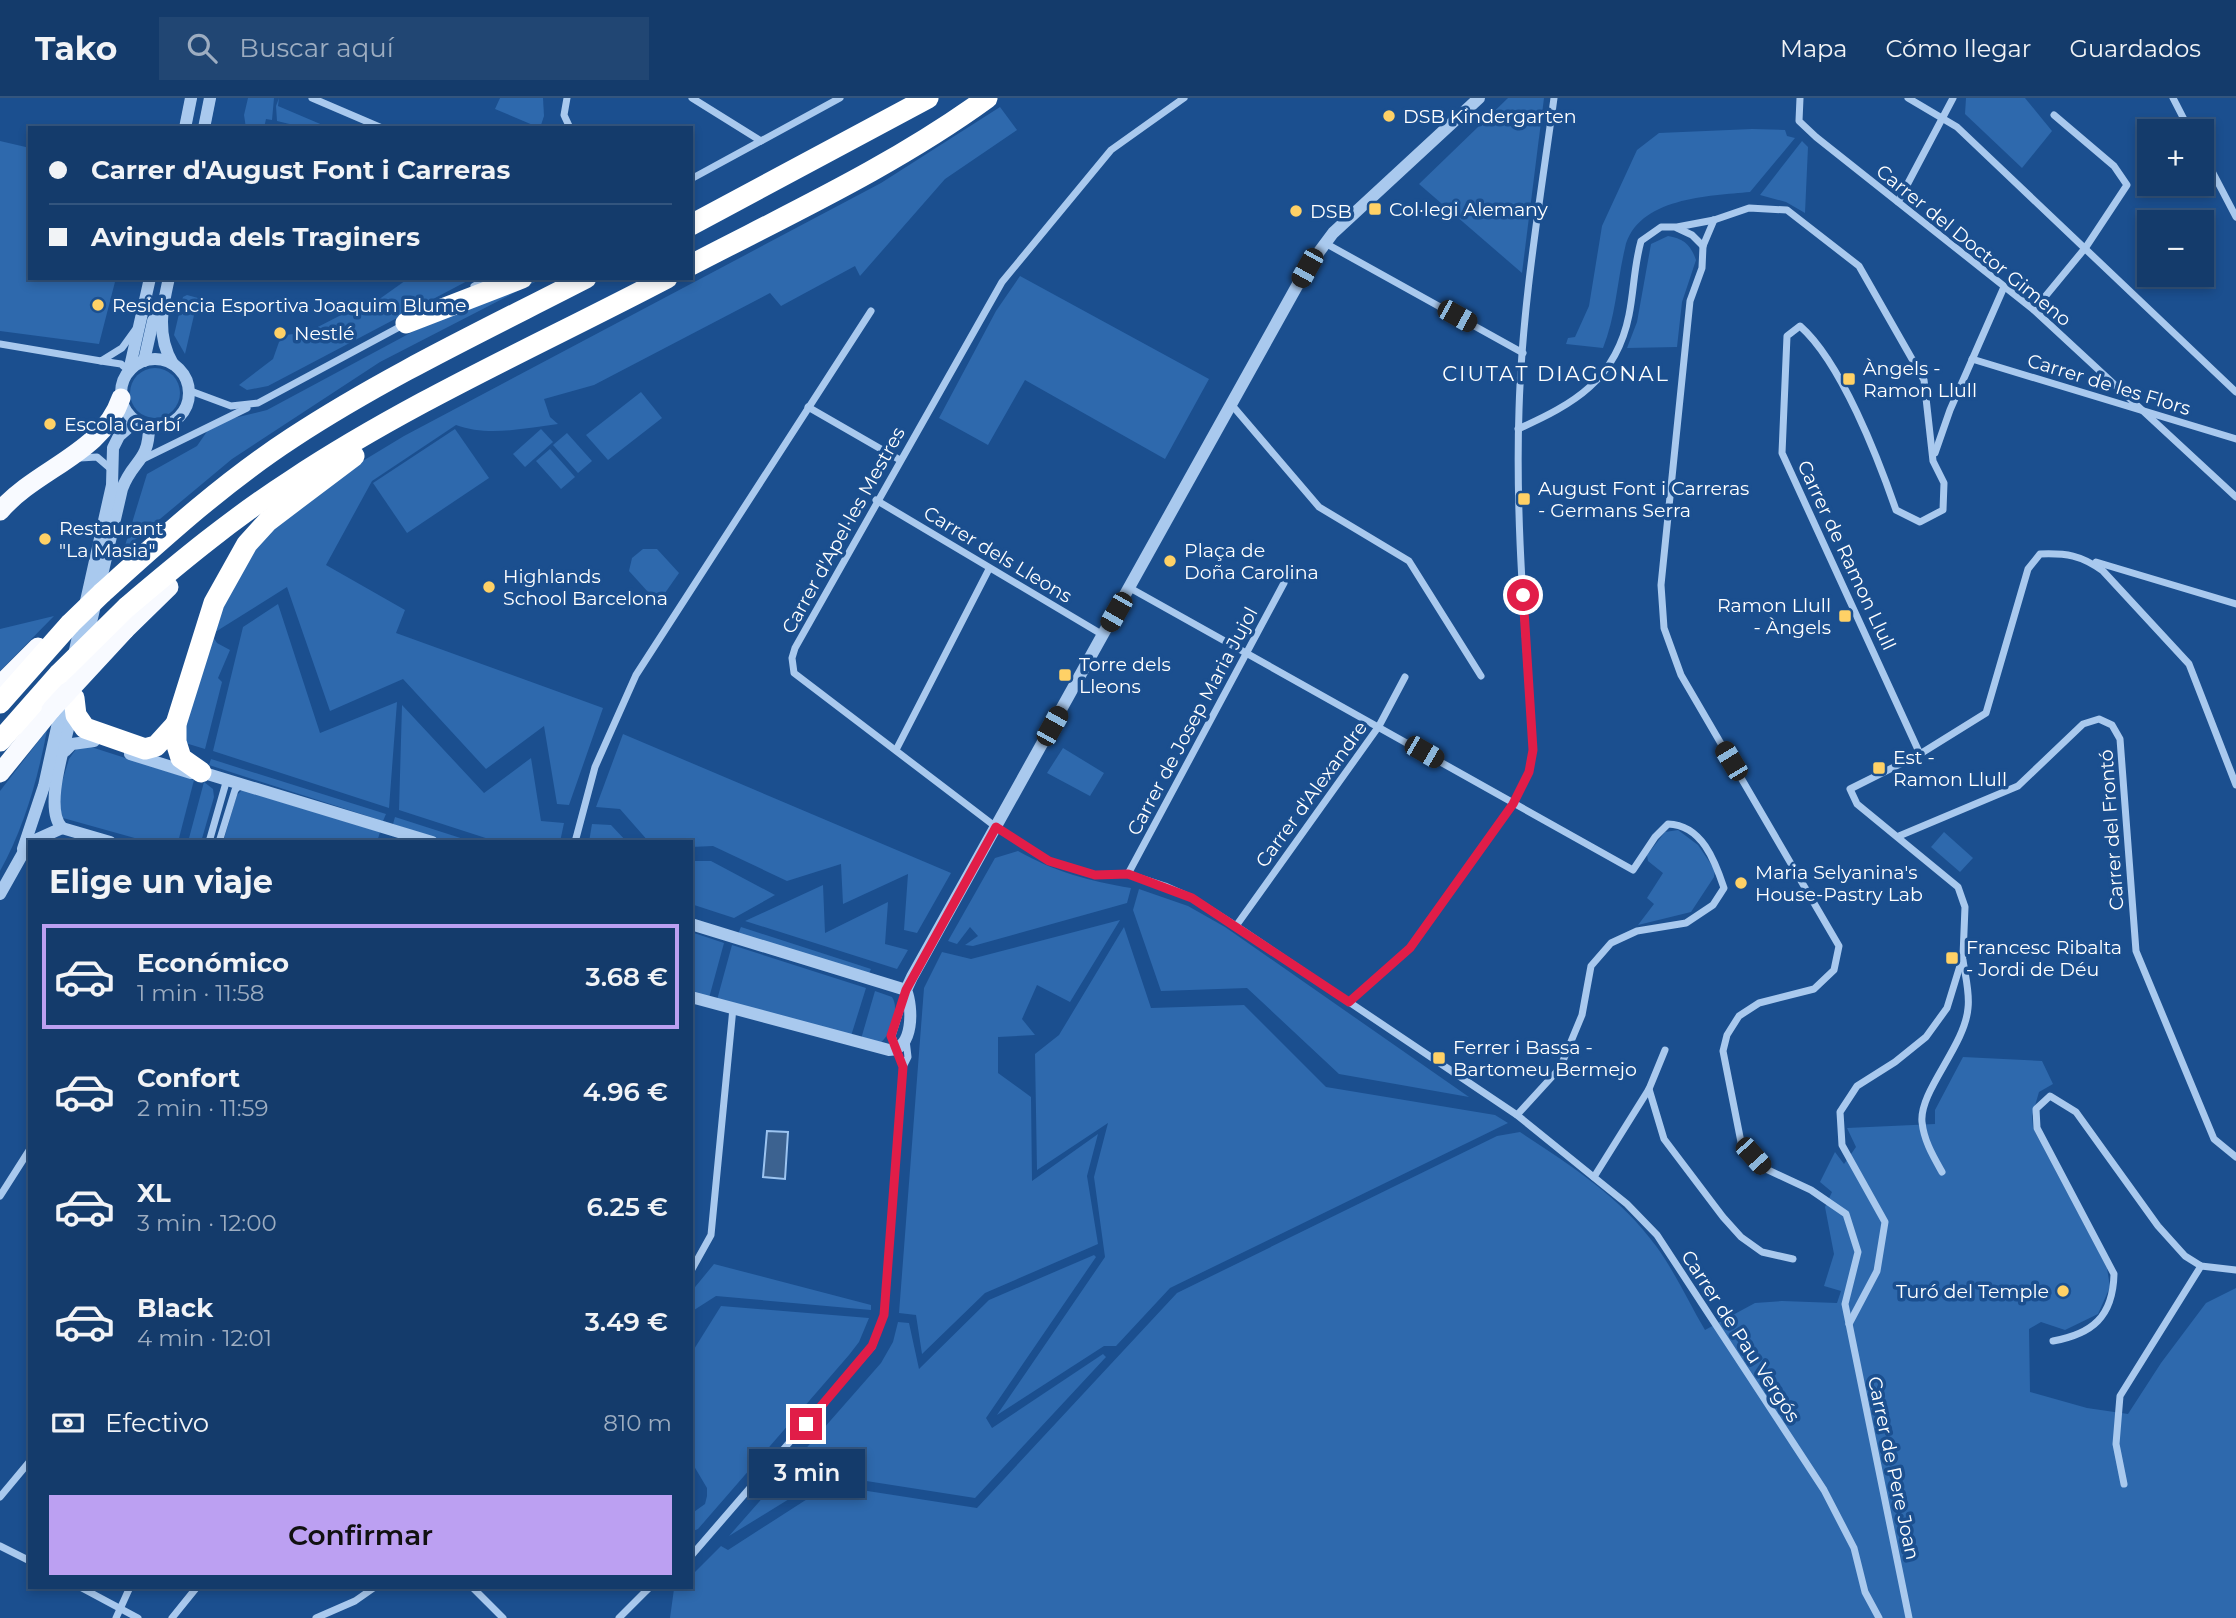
<!DOCTYPE html>
<html lang="es">
<meta charset="utf-8">
<style>
:root{--surface:#143b6b;--page:#214673;--text:#f1f3f6;--muted:#9dadc1;--line:#33557e;--accent:#bca0f2}
body{margin:0;font-family:Montserrat,sans-serif;background:var(--page);color:var(--text);height:100vh;display:flex;flex-direction:column;font-size:26px;white-space:nowrap}
*{box-sizing:border-box;margin:0}
p{font-size:23px;color:var(--muted)}
.icon{flex:none;width:38px;height:38px;fill:none;stroke:currentColor;stroke-width:2;stroke-linecap:round;stroke-linejoin:round}
.map{position:relative;flex:1;overflow:hidden}
.drawer{position:absolute;left:28px;top:742px;width:665px;height:749px;display:flex;flex-direction:column;background:var(--surface);border-radius:0px;box-shadow:0 4px 10px #0003,0 0 0 2px var(--line)}
.drawer>*{flex:none}
.hud{position:absolute;left:28px;top:28px;width:665px;height:154px;border-radius:0px;box-shadow:0 4px 10px #0003,0 0 0 2px var(--line);display:grid;align-content:center;height:154px;padding:0 21px;background:var(--surface)}
.controls{position:absolute;left:2137px;top:21px;display:grid;gap:14px}
.controls a{display:grid;place-items:center;width:77px;height:77px;border-radius:0px;background:var(--surface);box-shadow:0 4px 10px #0003,0 0 0 2px var(--line);font-size:35px}
.end{position:absolute;width:32px;height:32px;margin:-16px;border:9px solid #e11d48;background:#fff;box-shadow:0 0 0 4px #fff}
.from{border-radius:50%}
.bubble{position:absolute;height:49px;border-radius:0px;background:var(--surface);box-shadow:0 4px 10px #0003,0 0 0 2px var(--line);font-size:23px;font-weight:600;line-height:49px;text-align:center}
.car{position:absolute;width:21px;height:42px;margin:-21px -10px;border-radius:9px;box-shadow:0 0 5px 2px #0007;background:linear-gradient(#222 24%,#8ab4d8 0 40%,#222 0 76%,#8ab4d8 0 86%,#222 0)}
.hud b{display:flex;align-items:center;gap:24px;height:66px;font-size:26px}
.hud b+b{border-top:2px solid var(--line)}
.hud i{width:18px;height:18px;background:var(--text)}
ul{padding:0;list-style:none}
li{display:flex;align-items:center;gap:21px;height:105px;margin:0 14px 10px;padding:0 7px;border:4px solid transparent;border-radius:0px}
li div{flex:1}
li b{display:block;font-size:26px}
li em{font-style:normal;font-weight:600}
li.selected{border-color:var(--accent)}
li>.icon{width:63px;height:63px;stroke-width:1.5}
h2{padding:0 21px;font-size:32px;line-height:84px}
.pay{display:flex;align-items:center;gap:18px;height:77px;padding:0 21px;font-size:26px}
.pay p{margin-inline-start:auto}
.action{display:flex;gap:14px;margin-top:auto;padding:14px 21px}
.action a{flex:1;height:80px;border-radius:0px;background:var(--accent);color:#111;font-size:28px;font-weight:600;line-height:80px;text-align:center}
header{display:flex;align-items:center;gap:42px;box-sizing:border-box;height:98px;padding:0 35px;background:var(--surface);border-bottom:2px solid var(--line)}
header strong{font-size:33px}
nav{display:flex;gap:38px;margin-inline-start:auto;font-size:24px}
.search{width:490px;height:63px;background:var(--page);display:flex;align-items:center;gap:18px;box-sizing:border-box;padding:0 24px;border-radius:0px;color:var(--muted);font-size:26px}
.map>svg:first-child{display:block}
.green{fill:#2e69ad}
.water{fill:#3c6290;stroke:#9cc4f0;stroke-width:2}
.lines{fill:none;stroke-linecap:round;stroke-linejoin:round}
.minor{stroke:#a9c9ee;stroke-width:7}
.tertiary{stroke:#a9c9ee;stroke-width:12}
.trunk{stroke:#f8faff;stroke-width:19}
.motorway{stroke:#fff;stroke-width:21}
.trunk-bridge{stroke:#f8faff;stroke-width:19}
.motorway-bridge{stroke:#fff;stroke-width:21}
.route{stroke:#e11d48;stroke-width:9}
.poi-dot{fill:#ffd166;stroke:#1b4f8f;stroke-width:2.5}
.labels{text-anchor:middle;stroke-width:7;stroke-linejoin:round;paint-order:stroke}
.poi-label{font-size:19px;fill:#fff;stroke:#1b4f8f;text-anchor:start}
.street-label{font-size:19px;fill:#fff;stroke:#1b4f8f}
.neighbourhood-label{font-size:21px;letter-spacing:2px;fill:#fff;stroke:#1b4f8f}
</style>
<header>
<strong>Tako</strong>
<div class="search"><svg class="icon" aria-label="search" viewBox="0 0 24 24"><circle cx="10" cy="10" r="6"/><path d="M15 15l6 6"/></svg>Buscar aquí</div>
<nav><a>Mapa</a><a>Cómo llegar</a><a>Guardados</a></nav>
</header>
<div class="map">
<svg width="2236" height="1520" viewBox="0 0 2236 1520">
<rect width="100%" height="100%" fill="#1b4f8f"/>
<g class="green">
<path d="M248 0H274L272 22 266 21 264 30H246L244 17Z"/>
<path d="M279 0 278 8 325 28 306 30 277 23 276 8Z"/>
<path d="M500 0H543L544 18 540 30 495 11Z"/>
<path d="M1508 0H1544L1522 175 1419 86Z"/>
<path d="M1966 0H2025L2052 33 2022 70 1965 16Z"/>
<path d="M1000 9 1017 32 945 81 860 178 855 168 781 208 770 195 594 287 544 301 550 319 558 326C525 330 488 339 456 327L372 383 326 467 405 512 396 535 603 610 569 707 557 706 544 628 486 671 403 581 330 613 287 489 212 536 225 498 256 446 318 390 404 338 881 85Z"/>
<path d="M1752 31 1785 32 1787 38 1795 40 1750 94C1710 98 1637 99 1625 150 1617 183 1616 218 1603 250L1566 246 1568 240 1575 239 1589 208 1602 128 1637 52 1659 35Z"/>
<path d="M0 43 30 50V180H116L99 246 0 233Z"/>
<path d="M1802 43 1808 49 1805 115 1786 104 1760 97Z"/>
<path d="M1668 138C1683 140 1691 147 1696 162L1682 204 1677 249 1627 250 1637 224 1651 146Z"/>
<path d="M1020 178 1209 281 1165 361 1025 282 988 347 939 320 996 213Z"/>
<path d="M409 180H473L268 288 247 292 239 287 273 261 279 244 286 237 308 234 345 215 364 212Z"/>
<path d="M543 180 380 264 232 361 124 451 147 376 197 348 208 332 230 321 267 312 414 233Z"/>
<path d="M187 197 198 200 185 256 174 237 183 199Z"/>
<circle cx="155" cy="295" r="25"/>
<path d="M641 294 662 320 608 362 586 337Z"/>
<path d="M455 331 489 380 407 435 373 385Z"/>
<path d="M541 331 553 344 525 369 513 356Z"/>
<path d="M567 335 592 363 578 375 553 347Z"/>
<path d="M550 351 575 379 561 391 536 363Z"/>
<path d="M643 451H657L679 475 658 505 629 473 632 460Z"/>
<path d="M278 506 320 635 397 604 389 710 213 653 243 529Z"/>
<path d="M54 518 0 573V531Z"/>
<path d="M211 536 217 545 230 552 218 580 222 584 205 651 182 644 184 628Z"/>
<path d="M402 607 484 695 531 660 541 723 564 725 560 744H498L399 712Z"/>
<path d="M47 632C38 680 24 730 0 773V693Z"/>
<path d="M623 636 951 775 917 835 904 832 908 776 843 806 841 766 787 783 713 748 691 749V744H649L620 711 596 709Z"/>
<path d="M88 648 194 682 178 744H149L63 720 57 701 69 661 76 651Z"/>
<path d="M1063 650 1104 675 1090 698 1047 675Z"/>
<path d="M211 661 386 716 383 723 209 667Z"/>
<path d="M204 684 213 691 214 699 201 744H188Z"/>
<path d="M242 692 380 734 377 744H223L237 697Z"/>
<path d="M395 719 473 744H448L393 726Z"/>
<path d="M592 726 611 727 627 744H589Z"/>
<path d="M1678 732 1698 747 1715 772 1714 779 1691 814 1638 827 1654 806 1647 800 1663 775 1648 763 1647 757 1665 734Z"/>
<path d="M1944 734 1973 760 1960 774 1931 749Z"/>
<path d="M1018 753C1055 774 1089 783 1131 790L1127 805 973 848 965 847 978 838 970 829 957 846 948 843 995 760Z"/>
<path d="M691 763H711L775 797 734 820 691 806Z"/>
<path d="M823 787 825 835 888 804 885 846 908 852 897 871 745 823Z"/>
<path d="M1139 791 1188 808 1225 829 1469 999 1339 976 1247 890 1161 893 1133 812Z"/>
<path d="M1120 822 1070 904 1037 887 1022 921 1035 937 998 939V975L1031 999 1032 1083 1098 1036 1087 1078 1098 1146 985 1195 922 1256 916 1217 899 1215 924 890 942 854 971 861Z"/>
<path d="M741 829 871 871 868 878 738 836Z"/>
<path d="M1124 829 1151 910 1244 907 1326 989 1495 1017 1508 1025 1170 1190 1116 1248H1104L997 1317 1105 1159 1094 1079 1108 1025 1037 1072 1035 956 1059 937Z"/>
<path d="M691 834 724 845 709 900 691 896Z"/>
<path d="M732 847 866 890 851 938 717 902Z"/>
<path d="M875 893 892 899C900 911 891 937 880 945L861 941Z"/>
<path d="M1963 959 2042 963 2053 986 2039 994 2032 1018 2033 1030 2107 1170 2110 1189 2098 1216 2065 1232 2041 1224 2029 1231 2030 1294 2087 1310 2128 1316 2161 1265 2206 1205 2236 1190V1520H670L674 1491 691 1489V1478L721 1448 728 1452 829 1387 977 1410 1177 1195 1497 1038 1520 1034C1570 1067 1620 1098 1656 1148 1675 1174 1689 1205 1705 1232L1755 1205 1782 1203 1837 1205 1841 1193 1824 1188 1834 1156 1825 1109 1832 1094 1820 1084 1835 1054 1844 1066 1856 1049 1847 1030 1935 1026V1012Z"/>
<path d="M1094 1157 1096 1159 986 1320 992 1330 1103 1256 1106 1259 975 1400 828 1377 729 1438 881 1265 893 1244 898 1224 909 1225 919 1271 989 1202Z"/>
<path d="M714 1166 871 1207V1212L716 1198 691 1214V1194Z"/>
<path d="M721 1208 869 1220 859 1244 849 1257 698 1431 691 1434V1416L705 1406 707 1398V1390L691 1363V1256Z"/>
</g>
<path class="water" d="M767 1033 788 1034 785 1081 763 1079Z"/>
<g class="lines">
<g class="minor">
<path d="M312 0 382 30"/>
<path d="M567 0 564 17 570 30"/>
<path d="M692 0 761 43"/>
<path d="M1184 0 1111 52 1002 184 795 550 792 560 794 575 996 729 1049 763 1095 777 1128 776 1165 788 1192 800 1236 828 1517 1017 1627 1106 1657 1137 1824 1392 1854 1450 1865 1494 1879 1520"/>
<path d="M1800 0 1799 23 1816 39 2034 212 2236 399"/>
<path d="M1908 0 1957 29 2236 294"/>
<path d="M2173 0 2190 33"/>
<path d="M2202 54 2236 119"/>
<path d="M691 81 840 0"/>
<path d="M1898 104 1953 0"/>
<path d="M1714 122 1703 148 1702 170 1690 203 1661 487 1664 530 1681 577 1839 848 1834 872 1814 891 1759 905 1739 918 1727 937 1723 953 1741 1044 1766 1071 1811 1092 1846 1116 1858 1154 1845 1206 1909 1520"/>
<path d="M1677 130 1692 137 1703 148"/>
<path d="M1325 145 1523 255"/>
<path d="M474 188 489 180"/>
<path d="M2034 212 2086 149 2127 87 2114 68 2054 17"/>
<path d="M0 246 101 263 122 250 135 232"/>
<path d="M1972 261 2236 341"/>
<path d="M101 263 121 266 128 272"/>
<path d="M188 292 231 308 258 305 405 226"/>
<path d="M1231 306 1319 409 1409 463 1481 578"/>
<path d="M808 309 900 362"/>
<path d="M1518 331C1574 306 1616 282 1629 217 1634 192 1634 168 1641 143L1661 129H1677L1714 122 1749 110 1787 112 1859 168 1924 282 1933 363 1944 385 1943 412 1920 424 1896 412C1878 360 1841 264 1800 228L1787 238 1782 355 1920 656"/>
<path d="M1935 355 1950 312 2004 189"/>
<path d="M80 360 97 359 111 371"/>
<path d="M143 361 247 310"/>
<path d="M876 402 1103 537"/>
<path d="M2096 464 2236 506"/>
<path d="M1130 490 1633 772 1655 739 1668 726C1702 727 1715 763 1724 790L1713 807 1686 825 1637 833 1611 845 1591 868 1582 917 1560 970 1517 1017"/>
<path d="M896 652 989 471"/>
<path d="M1899 738 2018 688 2083 626 2099 621 2112 627 2120 641 2136 853 2214 1041 2236 1059"/>
<path d="M209 744 227 681"/>
<path d="M219 744 235 692 242 685"/>
<path d="M575 744 595 669 636 577 871 213"/>
<path d="M1128 776 1284 485"/>
<path d="M1236 828 1379 628 1405 579"/>
<path d="M1349 904 1410 850 1513 706 1529 674 1533 652C1526 539 1515 425 1519 312 1522 208 1540 103 1554 0"/>
<path d="M903 969 892 938 906 894"/>
<path d="M1649 991 1664 1041 1723 1119 1741 1139 1762 1154 1793 1161"/>
<path d="M1942 1074C1933 1058 1924 1043 1922 1024 1919 993 1965 948 1968 910 1970 895 1965 877 1963 862"/>
<path d="M1594 1079 1649 991 1665 952"/>
<path d="M0 1098 30 1051"/>
<path d="M691 1173 711 1137 733 910"/>
<path d="M1849 1226 1877 1173 1885 1124 1842 1047 1840 1014 1857 988 1895 964 1926 939 1947 910 1963 858 1965 809 1958 789 1857 706 1850 691 1920 656 1986 615 2028 471 2040 456C2066 455 2081 457 2103 473L2189 566 2236 687"/>
<path d="M2053 1243C2092 1236 2113 1219 2114 1176L2037 1030 2036 1011 2050 998 2076 1014 2158 1128 2185 1158 2201 1168 2236 1172"/>
<path d="M2124 1386 2116 1346 2120 1298 2201 1168"/>
<path d="M0 1399 30 1363"/>
<path d="M0 1448 30 1463"/>
<path d="M691 1458 872 1249 884 1217 903 969 908 959 906 942"/>
<path d="M80 1489 138 1520"/>
<path d="M472 1489 503 1520"/>
<path d="M116 1520 130 1489"/>
<path d="M172 1520 197 1489"/>
<path d="M316 1520 355 1503 375 1489"/>
<path d="M619 1520 650 1489"/>
</g>
<g class="tertiary">
<path d="M185 30 191 0"/>
<path d="M204 30 210 0"/>
<path d="M169 180C162 210 156 238 173 266"/>
<circle cx="155" cy="295" r="34"/>
<path d="M144 263 153 223 162 210"/>
<path d="M129 273 150 180"/>
<path d="M86 546 122 391C133 361 149 365 149 328"/>
<path d="M73 561 112 387 113 350 119 338 136 323"/>
<path d="M65 653 72 646 94 643"/>
<path d="M130 656 191 675 201 674 432 744"/>
<path d="M62 730C42 709 68 640 72 612"/>
<path d="M62 730 110 744"/>
<path d="M31 744 62 730"/>
<path d="M23 751 44 688 63 602"/>
<path d="M0 796 27 748"/>
<path d="M691 826 906 892"/>
<path d="M691 899 889 952C914 952 913 909 906 892L912 879 1307 170 1333 135 1479 0"/>
</g>
<g class="trunk">
<path d="M0 413C37 370 102 356 121 300"/>
<path d="M125 532 169 489"/>
<path d="M0 587 38 549"/>
<path d="M0 675 51 612"/>
</g>
<g class="motorway">
<path d="M691 127 928 0"/>
<path d="M691 167C791 115 895 67 987 0"/>
<path d="M406 225 522 180"/>
<path d="M102 495C163 440 223 385 292 340 385 279 487 231 586 180"/>
<path d="M127 509C180 464 233 420 292 382 410 304 541 246 667 180"/>
<path d="M74 600 76 617 85 630 145 651 156 648 176 626"/>
<path d="M0 605 70 526"/>
<path d="M0 643 59 576"/>
<path d="M201 674 181 660 176 644V626L214 505 247 446 268 423 354 358"/>
</g>
<path class="trunk-bridge" d="M51 612 125 532"/>
<g class="motorway-bridge">
<path d="M70 526 102 495"/>
<path d="M59 576 127 509"/>
</g>
</g>
<g class="lines">
<path class="route" d="M806 1326 872 1248 884 1217 903 969 891 938 906 892 996 729 1049 763 1095 777 1128 776 1192 800 1349 904 1410 850 1513 706 1529 674 1533 652 1523 497"/>
</g>
<g class="poi-dot">
<circle cx="1389" cy="18" r="7"/>
<rect x="1368" y="104" width="14" height="14" rx="3.5"/>
<circle cx="1296" cy="113" r="7"/>
<circle cx="98" cy="207" r="7"/>
<circle cx="280" cy="235" r="7"/>
<rect x="1842" y="274" width="14" height="14" rx="3.5"/>
<circle cx="50" cy="326" r="7"/>
<rect x="1517" y="394" width="14" height="14" rx="3.5"/>
<circle cx="45" cy="441" r="7"/>
<circle cx="1170" cy="463" r="7"/>
<circle cx="489" cy="489" r="7"/>
<rect x="1838" y="511" width="14" height="14" rx="3.5"/>
<rect x="1058" y="570" width="14" height="14" rx="3.5"/>
<rect x="1872" y="663" width="14" height="14" rx="3.5"/>
<circle cx="1741" cy="785" r="7"/>
<rect x="1945" y="853" width="14" height="14" rx="3.5"/>
<rect x="1432" y="953" width="14" height="14" rx="3.5"/>
<circle cx="2063" cy="1193" r="7"/>
</g>
<g class="labels">
<g class="poi-label">
<text x="1403" y="25">DSB Kindergarten</text>
<text x="1389" y="118">Col·legi Alemany</text>
<text x="1310" y="120">DSB</text>
<text x="112" y="214">Residencia Esportiva Joaquim Blume</text>
<text x="294" y="242">Nestlé</text>
<text x="1863" y="277">Àngels -<tspan x="1863" dy="22">Ramon Llull</tspan></text>
<text x="64" y="333">Escola Garbí</text>
<text x="1538" y="397">August Font i Carreras<tspan x="1538" dy="22">- Germans Serra</tspan></text>
<text x="59" y="437">Restaurant<tspan x="59" dy="22">"La Masia"</tspan></text>
<text x="1184" y="459">Plaça de<tspan x="1184" dy="22">Doña Carolina</tspan></text>
<text x="503" y="485">Highlands<tspan x="503" dy="22">School Barcelona</tspan></text>
<text x="1831" y="514" text-anchor="end">Ramon Llull<tspan x="1831" dy="22">- Àngels</tspan></text>
<text x="1079" y="573">Torre dels<tspan x="1079" dy="22">Lleons</tspan></text>
<text x="1893" y="666">Est -<tspan x="1893" dy="22">Ramon Llull</tspan></text>
<text x="1755" y="781">Maria Selyanina's<tspan x="1755" dy="22">House-Pastry Lab</tspan></text>
<text x="1966" y="856">Francesc Ribalta<tspan x="1966" dy="22">- Jordi de Déu</tspan></text>
<text x="1453" y="956">Ferrer i Bassa -<tspan x="1453" dy="22">Bartomeu Bermejo</tspan></text>
<text x="2049" y="1200" text-anchor="end">Turó del Temple</text>
</g>
<g class="street-label">
<text transform="translate(1974 147) rotate(39)" y="7">Carrer del Doctor Gimeno</text>
<text transform="translate(2109 286) rotate(17)" y="7">Carrer de les Flors</text>
<text transform="translate(843 432) rotate(-61)" y="7">Carrer d'Apel·les Mestres</text>
<text transform="translate(998 456) rotate(31)" y="7">Carrer dels Lleons</text>
<text transform="translate(1847 457) rotate(65)" y="7">Carrer de Ramon Llull</text>
<text transform="translate(1192 623) rotate(-62)" y="7">Carrer de Josep Maria Jujol</text>
<text transform="translate(1311 696) rotate(-54)" y="7">Carrer d'Alexandre</text>
<text transform="translate(2111 732) rotate(-94)" y="7">Carrer del Frontó</text>
<text transform="translate(1741 1238) rotate(57)" y="7">Carrer de Pau Vergós</text>
<text transform="translate(1894 1370) rotate(78)" y="7">Carrer de Pere Joan</text>
</g>
<g class="neighbourhood-label">
<text x="1556" y="283">CIUTAT DIAGONAL</text>
</g>
</g>
</svg>
<div class="controls">
<a>+</a>
<a>−</a>
</div>
<i class="end from" style="left:1523px;top:497px"></i>
<i class="end" style="left:806px;top:1326px"></i>
<div class="bubble" style="left:749px;top:1351px;width:116px">3 min</div>
<i class="car" style="left:1307px;top:170px;rotate:209deg"></i>
<i class="car" style="left:1457px;top:218px;rotate:119deg"></i>
<i class="car" style="left:1116px;top:514px;rotate:210deg"></i>
<i class="car" style="left:1052px;top:628px;rotate:29deg"></i>
<i class="car" style="left:1424px;top:654px;rotate:120deg"></i>
<i class="car" style="left:1731px;top:663px;rotate:329deg"></i>
<i class="car" style="left:1753px;top:1058px;rotate:138deg"></i>
<div class="hud">
<b><i class="from"></i>Carrer d'August Font i Carreras</b>
<b><i></i>Avinguda dels Traginers</b>
</div>
<section class="drawer">
<h2>Elige un viaje</h2>
<ul>
<li class="selected"><svg class="icon" aria-label="car" viewBox="0 0 24 24"><path d="M5 17H2v-5l4-1 3-4h7l3 4 3 1v5h-3M9 17h6M6 11h13"/><circle cx="7" cy="17" r="2"/><circle cx="17" cy="17" r="2"/></svg><div><b>Económico</b><p>1 min · 11:58</p></div><em>3.68 €</em></li>
<li><svg class="icon" aria-label="car" viewBox="0 0 24 24"><path d="M5 17H2v-5l4-1 3-4h7l3 4 3 1v5h-3M9 17h6M6 11h13"/><circle cx="7" cy="17" r="2"/><circle cx="17" cy="17" r="2"/></svg><div><b>Confort</b><p>2 min · 11:59</p></div><em>4.96 €</em></li>
<li><svg class="icon" aria-label="car" viewBox="0 0 24 24"><path d="M5 17H2v-5l4-1 3-4h7l3 4 3 1v5h-3M9 17h6M6 11h13"/><circle cx="7" cy="17" r="2"/><circle cx="17" cy="17" r="2"/></svg><div><b>XL</b><p>3 min · 12:00</p></div><em>6.25 €</em></li>
<li><svg class="icon" aria-label="car" viewBox="0 0 24 24"><path d="M5 17H2v-5l4-1 3-4h7l3 4 3 1v5h-3M9 17h6M6 11h13"/><circle cx="7" cy="17" r="2"/><circle cx="17" cy="17" r="2"/></svg><div><b>Black</b><p>4 min · 12:01</p></div><em>3.49 €</em></li>
</ul>
<div class="pay"><svg class="icon" aria-label="cash" viewBox="0 0 24 24"><path d="M3 7h18v10H3z"/><circle cx="12" cy="12" r="2"/></svg>Efectivo<p>810 m</p></div>
<div class="action"><a>Confirmar</a></div>
</section>
</div>
